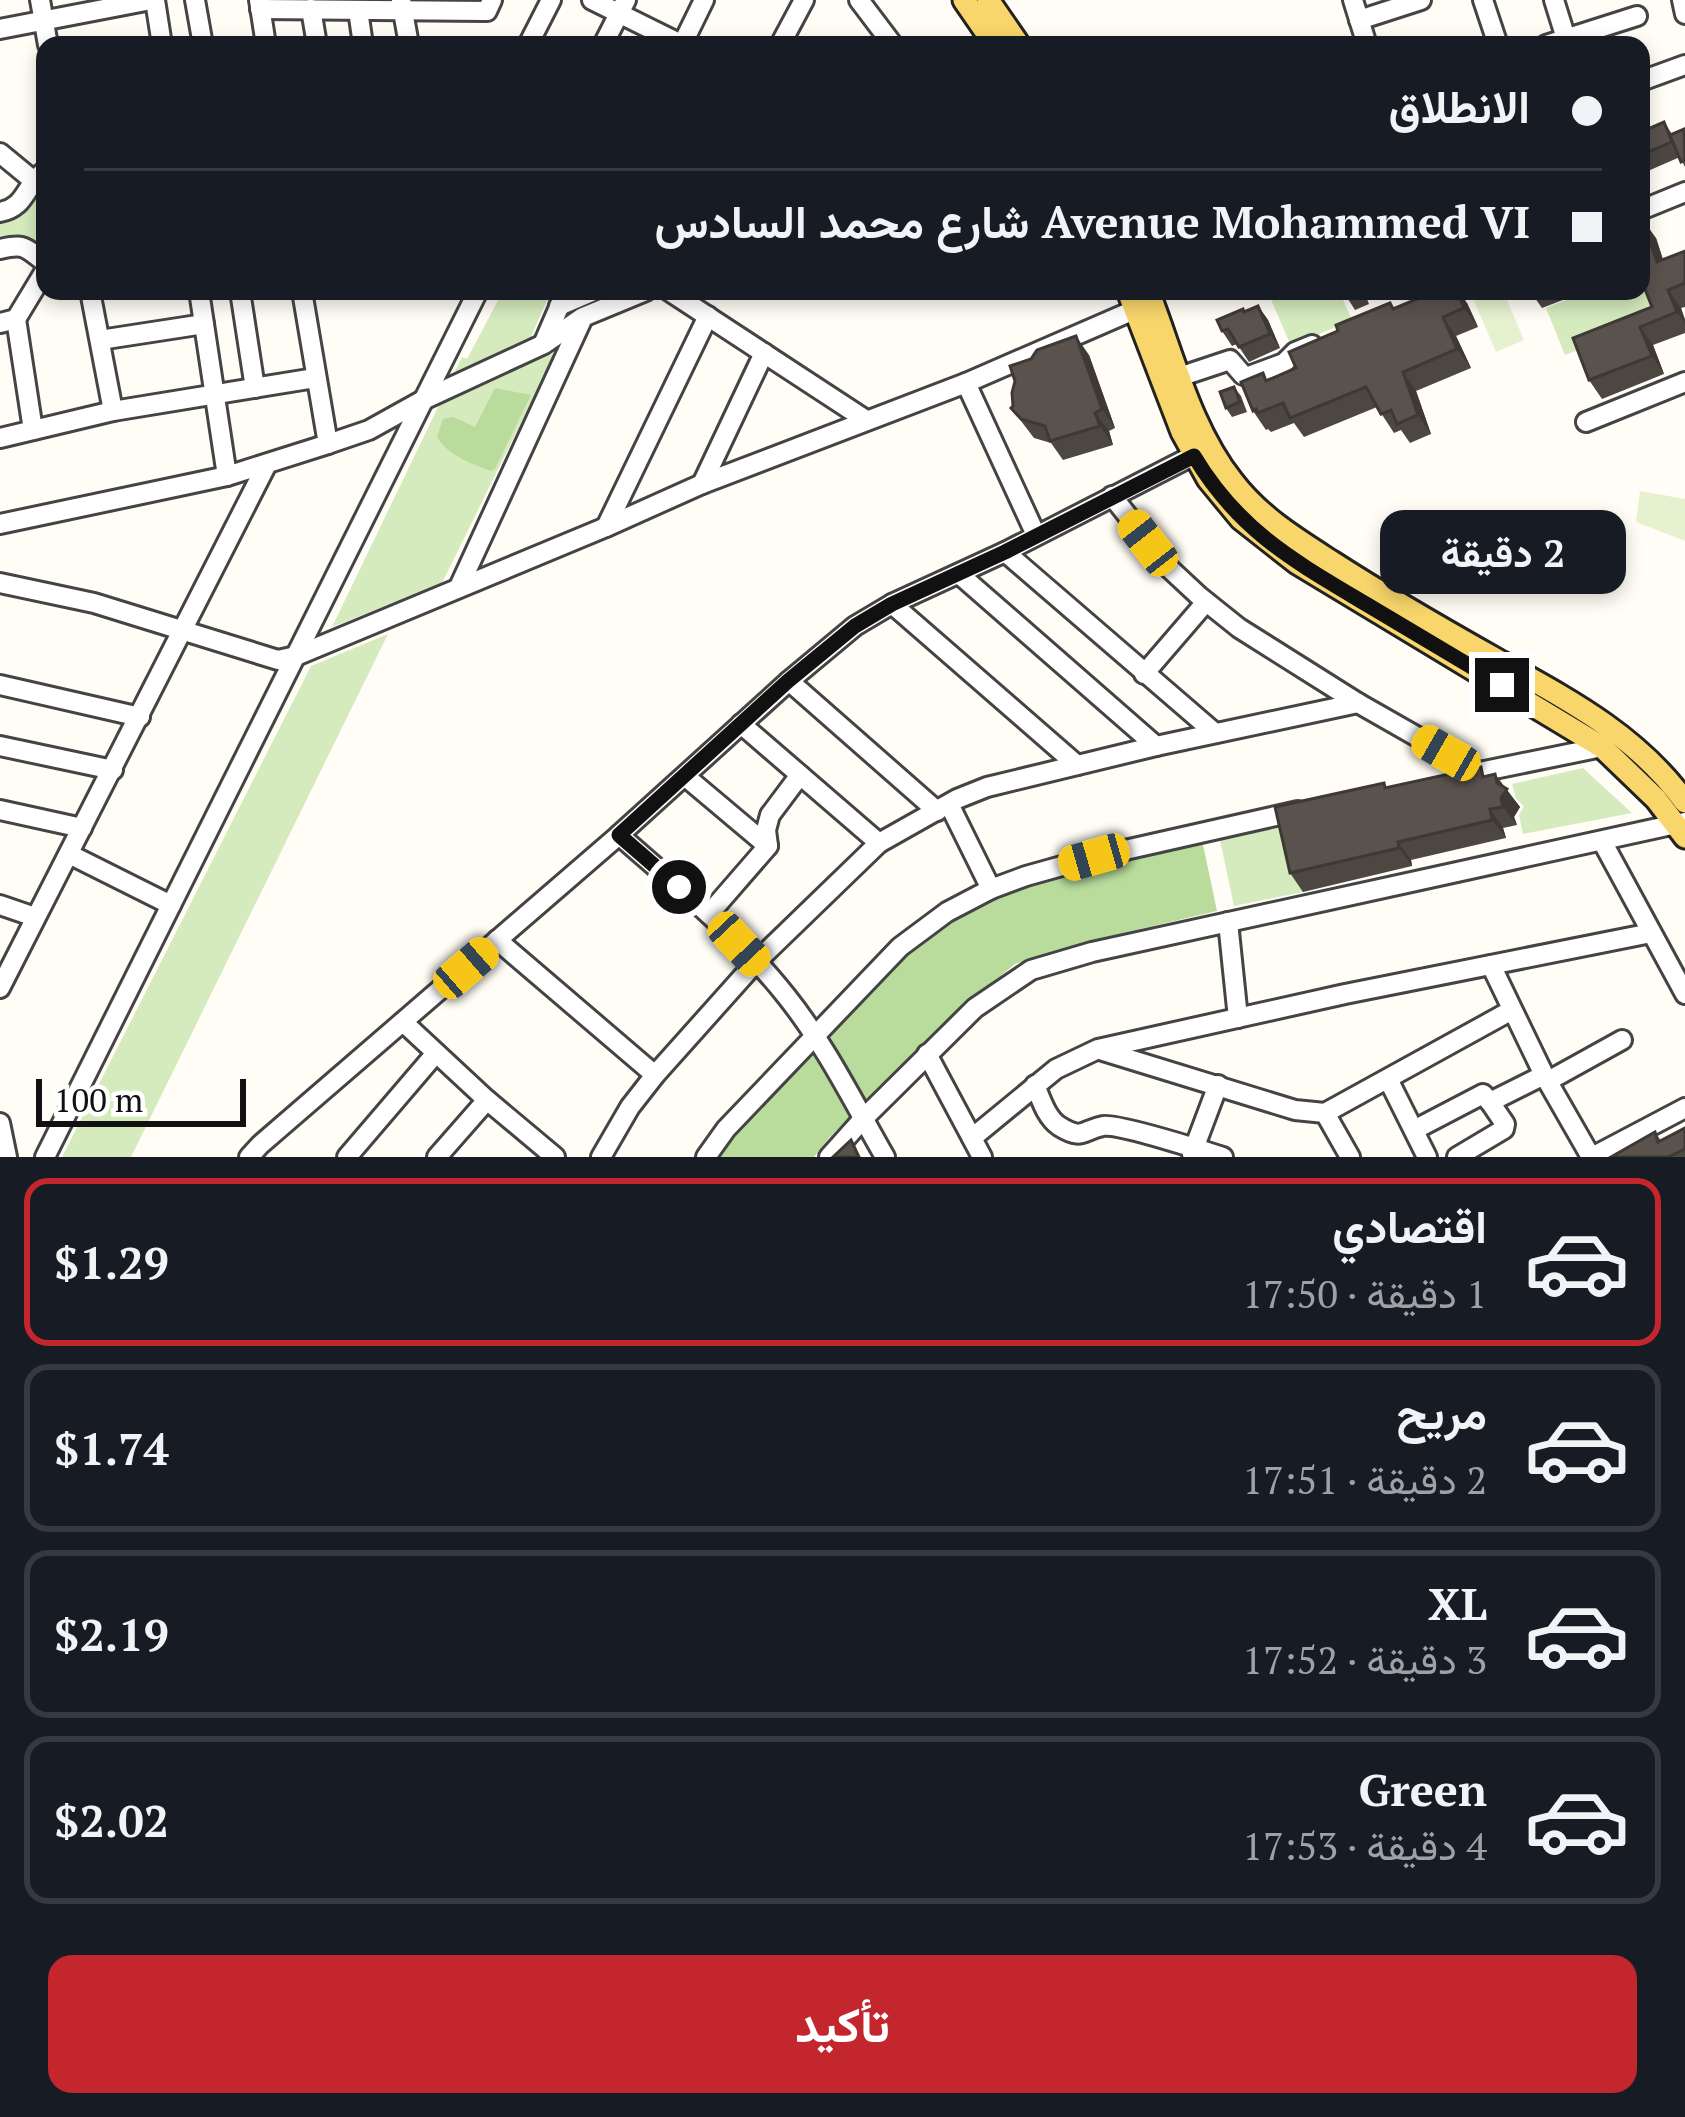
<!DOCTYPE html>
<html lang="ar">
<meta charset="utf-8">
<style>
:root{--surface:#171b24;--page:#20242c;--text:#f1f3f6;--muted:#9ea1a6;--line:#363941;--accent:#c4262e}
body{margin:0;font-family:"PT Serif",Vazirmatn,serif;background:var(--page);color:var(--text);direction:rtl;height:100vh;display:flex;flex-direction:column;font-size:45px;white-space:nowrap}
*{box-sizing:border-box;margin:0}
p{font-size:39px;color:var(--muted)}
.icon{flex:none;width:66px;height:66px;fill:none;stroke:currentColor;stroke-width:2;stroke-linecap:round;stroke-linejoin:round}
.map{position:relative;height:1157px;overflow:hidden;direction:ltr}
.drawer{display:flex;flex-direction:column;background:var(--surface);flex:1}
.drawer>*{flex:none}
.hud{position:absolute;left:36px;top:36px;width:1614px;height:264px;border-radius:24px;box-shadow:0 6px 18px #0003;direction:rtl;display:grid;align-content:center;height:264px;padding:0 48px;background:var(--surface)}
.scale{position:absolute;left:36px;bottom:30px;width:210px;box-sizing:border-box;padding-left:12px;border:6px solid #111;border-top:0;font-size:33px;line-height:42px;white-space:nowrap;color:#111;-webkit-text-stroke:9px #fff;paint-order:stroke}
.end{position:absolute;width:54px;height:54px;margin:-27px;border:15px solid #111;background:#fff;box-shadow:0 0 0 6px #fff}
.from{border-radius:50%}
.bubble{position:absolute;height:84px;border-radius:24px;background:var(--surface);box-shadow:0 6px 18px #0003;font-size:39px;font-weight:700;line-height:84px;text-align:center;direction:rtl}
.car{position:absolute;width:36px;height:72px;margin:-36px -18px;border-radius:15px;box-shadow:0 0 9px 3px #0007;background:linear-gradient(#f5c518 24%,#345 0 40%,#f5c518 0 76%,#345 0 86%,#f5c518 0)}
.hud b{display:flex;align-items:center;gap:42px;height:114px;font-size:45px}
.hud b+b{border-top:3px solid var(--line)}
.hud i{width:30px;height:30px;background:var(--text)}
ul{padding:21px 0 0;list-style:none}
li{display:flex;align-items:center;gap:36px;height:168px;margin:0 24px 18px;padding:0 24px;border:6px solid var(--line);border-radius:24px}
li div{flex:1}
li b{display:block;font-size:45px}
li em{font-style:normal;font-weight:700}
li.on{border-color:var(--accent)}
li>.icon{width:108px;height:108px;stroke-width:1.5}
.action{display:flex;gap:24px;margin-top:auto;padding:24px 48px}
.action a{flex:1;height:138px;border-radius:24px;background:var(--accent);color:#fff;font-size:48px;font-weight:700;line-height:138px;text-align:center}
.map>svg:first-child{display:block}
.green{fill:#d5ebbd}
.forest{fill:#b9dc9c}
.pitch{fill:#e6f2cf}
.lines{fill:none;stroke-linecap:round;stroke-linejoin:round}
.minor-casing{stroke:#444;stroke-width:24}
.major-casing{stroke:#222;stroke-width:27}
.minor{stroke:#fff;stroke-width:18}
.major{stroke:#f9d66b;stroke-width:21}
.wall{fill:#4d4742}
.shaded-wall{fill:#3f3936}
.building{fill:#5a524d;stroke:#3f3936;stroke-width:3}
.route{stroke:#111;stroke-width:15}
</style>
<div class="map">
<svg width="1685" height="1157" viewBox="0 0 1685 1157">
<rect width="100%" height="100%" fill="#fffdf5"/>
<g class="green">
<path d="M45 181V251C31 236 20 233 0 236V224L22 216Z"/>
<path d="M1641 279 1656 319 1565 355 1546 308 1589 291H1641Z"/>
<path d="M503 291H551L530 339 457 372 455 371 462 357 467 359Z"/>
<path d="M1272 291H1339L1352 320 1291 346 1269 295Z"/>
<path d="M556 352 442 583 332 627 440 403Z"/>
<path d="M388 634 131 1157H62L311 666Z"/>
<path d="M1583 768 1632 813 1523 834 1519 815 1524 806 1516 799 1512 784Z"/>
<path d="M1288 825 1303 892 1234 906 1220 840Z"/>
</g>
<g class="forest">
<path d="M495 388 531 395 495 469 491 471C472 464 445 454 437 436L443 419 453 417 475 427Z"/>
<path d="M1202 840 1217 911 1089 941 1015 964 943 1023 829 1138 814 1157H719C757 1102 808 1054 854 1007 885 975 917 937 957 916 1033 875 1118 860 1202 840Z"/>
</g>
<g class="pitch">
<path d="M1496 291H1503L1524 340 1496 352 1474 301Z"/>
<path d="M1640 491 1685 499V541L1636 522Z"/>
</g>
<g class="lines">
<defs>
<g id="minor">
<path d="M40 0 48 45"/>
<path d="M155 0 162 45"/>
<path d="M195 0 203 45"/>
<path d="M259 0 266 45"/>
<path d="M401 0 409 45"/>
<path d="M592 0 683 45"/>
<path d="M859 0 893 45"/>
<path d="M1353 0 1367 45"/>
<path d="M1483 0 1498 45"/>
<path d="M1554 0 1568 45"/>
<path d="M1682 0 1685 14"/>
<path d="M260 9 487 11 492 0"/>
<path d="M311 9 317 45"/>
<path d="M358 10 363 45"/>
<path d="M1359 20 1421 0"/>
<path d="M0 29 151 0"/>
<path d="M528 45 551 0"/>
<path d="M603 45 626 0"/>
<path d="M682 45 704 0"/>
<path d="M780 45 804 0"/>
<path d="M1546 45 1637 16"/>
<path d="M1641 81 1685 65"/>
<path d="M0 153 34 181"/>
<path d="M1641 210 1685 192"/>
<path d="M0 212C27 207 24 185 45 171"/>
<path d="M0 249C26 243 25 248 45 262"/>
<path d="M90 291 113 411"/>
<path d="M199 291 227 476"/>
<path d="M240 291 255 388"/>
<path d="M302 291 328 444"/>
<path d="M669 291 866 420"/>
<path d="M559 306 594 291"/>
<path d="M16 319 33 430"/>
<path d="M0 323 16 319 45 271"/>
<path d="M100 340 204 324"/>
<path d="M544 342 566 291"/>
<path d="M1179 377 1230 360 1243 375 1249 376 1284 363 1295 352 1312 345"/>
<path d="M966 383 1036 535"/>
<path d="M1586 422 1685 382"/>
<path d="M0 438 113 411 315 378"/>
<path d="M702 484 764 353"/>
<path d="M1112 496 1170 569 1199 596 1239 628 1358 703 1479 772"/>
<path d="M0 524 227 476 328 444 369 430 423 400 544 344 583 317 646 291"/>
<path d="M606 527 708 316"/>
<path d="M1005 552 1215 733"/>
<path d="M959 574 1156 746"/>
<path d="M0 583 94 603 278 660 296 656 606 527 702 484 966 383 1148 304"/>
<path d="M459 587 581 322"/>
<path d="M892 604 1077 765"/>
<path d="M1144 674 1206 602"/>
<path d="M789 681 937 811"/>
<path d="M0 685 140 717"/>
<path d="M741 724 879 843"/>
<path d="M0 746 113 770"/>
<path d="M1460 776 1602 747"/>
<path d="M686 777 768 846"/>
<path d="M949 804 991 889"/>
<path d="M0 810 82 828"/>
<path d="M619 835C677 886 739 936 787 997 826 1046 854 1103 885 1157"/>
<path d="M1602 841 1685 994"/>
<path d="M69 854 171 905"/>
<path d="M0 905 35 917"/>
<path d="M709 914 768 846 766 830 770 815 800 775"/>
<path d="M1228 922 1238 1018"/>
<path d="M497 940 655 1075"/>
<path d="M1491 965 1544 1075 1591 1157"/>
<path d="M0 988 267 464"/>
<path d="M403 1022 487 1100 555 1157"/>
<path d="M1103 1051 1295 1110 1325 1113 1512 1010"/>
<path d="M927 1054 982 1157"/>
<path d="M1388 1079 1427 1157"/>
<path d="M1548 1081 1622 1040"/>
<path d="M1035 1085C1041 1099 1046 1117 1059 1126 1083 1141 1082 1130 1103 1126 1118 1123 1204 1151 1223 1157"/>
<path d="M1325 1113 1350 1157"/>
<path d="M0 1123 7 1157"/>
<path d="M1414 1130 1483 1094 1490 1102"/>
<path d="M972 1138 1056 1069 1098 1049 1345 994 1651 933"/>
<path d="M1192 1154 1218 1085"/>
<path d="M45 1157 478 291"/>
<path d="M249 1157 260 1145 619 835 789 681 855 626 892 604 1005 552 1206 449"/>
<path d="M347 1157 436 1053"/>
<path d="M437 1157 487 1100"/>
<path d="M601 1157 630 1107 655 1075 756 962 879 843 957 799 987 787 1156 746 1358 703"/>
<path d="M706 1157 726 1129 900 947 947 912 991 889 1026 876 1094 857 1298 811"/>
<path d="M829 1157 863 1119 975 1008 1031 970 1092 952 1685 822"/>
<path d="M1457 1157 1504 1129 1505 1124 1490 1102 1544 1075"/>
<path d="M1592 1157 1685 1108"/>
</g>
<g id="major">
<path d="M964 0 995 45"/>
<path d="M988 0 1019 45"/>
<path d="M1128 291 1182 432 1208 479 1241 519 1297 563 1602 747 1656 799 1685 837"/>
<path d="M1148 291C1173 355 1190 428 1233 482 1260 517 1296 539 1332 562 1386 597 1442 629 1497 660 1567 699 1637 735 1685 802"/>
</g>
</defs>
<use href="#minor" class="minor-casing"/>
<use href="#major" class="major-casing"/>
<use href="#minor" class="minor"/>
<use href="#major" class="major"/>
</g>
<g class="wall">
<path d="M1664 122 1672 134 1685 130V167L1680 157 1641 174V132Z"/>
<path d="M1656 238 1663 260 1685 251V307L1681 308 1685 319V333L1653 345 1664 374 1602 399 1589 380 1652 307Z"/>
<path d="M1343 291H1386L1367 299 1369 304 1355 310Z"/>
<path d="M1530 291H1586L1542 308Z"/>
<path d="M1390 303 1394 309 1467 303 1478 327 1456 336 1471 368 1416 391 1431 434 1410 443 1401 430 1394 433 1377 407 1304 437 1294 423 1271 432 1268 429 1266 430 1253 411 1268 380 1296 368 1338 331Z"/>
<path d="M1258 306 1268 320 1280 348 1249 362 1237 344 1232 346 1222 331 1244 312Z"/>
<path d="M1089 355 1115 428 1109 431 1113 445 1063 460 1051 443 1034 438 1011 408Z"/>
<path d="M1234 387 1241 396 1247 412 1232 417 1226 408Z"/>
<path d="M1487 776 1504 787 1520 807 1514 817 1517 825 1503 828 1506 838 1411 860 1412 866 1303 892 1290 873 1384 783 1387 787Z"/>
<path d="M1685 1128V1157H1611L1655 1132 1661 1141Z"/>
</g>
<g class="shaded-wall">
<path d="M1643 220 1656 238 1670 281 1657 262Z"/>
<path d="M1668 290 1681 308 1685 324 1677 312Z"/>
<path d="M1457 291H1459L1467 303 1478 327 1464 308Z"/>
<path d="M1258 306 1268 320 1280 348 1270 334Z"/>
<path d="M1443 317 1456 336 1471 368 1457 349Z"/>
<path d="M1640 327 1653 345 1664 374 1652 356Z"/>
<path d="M1076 336 1089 355 1115 428 1102 409Z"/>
<path d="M1403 372 1416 391 1431 434 1418 415Z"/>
<path d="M1095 413 1109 431 1113 445 1100 426Z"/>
<path d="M1495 774 1520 807 1514 817 1517 825 1503 807Z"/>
<path d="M1490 809 1503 828 1506 838 1492 820Z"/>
<path d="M1398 842 1411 860 1412 866 1399 848Z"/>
</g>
<g class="building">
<path d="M1664 122 1672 142 1641 155V132Z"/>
<path d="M1684 129 1685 160 1681 162 1670 135Z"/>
<path d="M1643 220 1657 262 1685 251V283L1668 290 1677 312 1640 327 1652 356 1589 380 1573 338 1652 307 1641 279V221Z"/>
<path d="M1436 291H1457L1464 308 1443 317 1457 349 1403 372 1418 415 1397 424 1391 410 1381 414 1366 387 1290 418 1283 403 1258 413 1256 409 1253 411 1241 382 1263 373 1266 381 1296 368 1289 352 1338 331 1336 325 1390 303 1393 309Z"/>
<path d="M1258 306 1270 334 1239 347 1228 329 1222 331 1217 320 1243 309 1244 312Z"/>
<path d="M1076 336 1102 409 1095 413 1100 426 1050 441 1045 426 1021 419 1011 408 1013 406 1012 393 1015 381 1010 366 1031 359 1037 350Z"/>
<path d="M1234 387 1240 402 1226 408 1220 392Z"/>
<path d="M1481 767 1483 777 1495 774 1497 783 1507 789 1501 798 1503 807 1490 809 1492 820 1398 842 1399 848 1290 873 1275 807 1384 783 1385 788Z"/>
<path d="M1685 1128V1149L1668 1157H1611L1655 1132 1658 1142Z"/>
<path d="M851 1140 859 1157H833Z"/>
</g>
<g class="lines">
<path class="route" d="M679 887 619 835 788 681 855 626 892 604 1005 552 1194 456C1239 531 1294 561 1366 604 1411 631 1456 658 1502 685"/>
</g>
</svg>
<div class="scale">100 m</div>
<i class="end from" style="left:679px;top:887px"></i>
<i class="end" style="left:1502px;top:685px"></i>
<div class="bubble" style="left:1380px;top:510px;width:246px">2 دقيقة</div>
<i class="car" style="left:1148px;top:543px;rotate:322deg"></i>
<i class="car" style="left:1446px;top:753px;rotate:300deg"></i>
<i class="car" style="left:1094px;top:857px;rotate:254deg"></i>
<i class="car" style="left:739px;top:944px;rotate:137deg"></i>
<i class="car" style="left:466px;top:968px;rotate:49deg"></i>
<div class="hud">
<b><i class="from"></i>الانطلاق</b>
<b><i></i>Avenue Mohammed VI شارع محمد السادس</b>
</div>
</div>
<section class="drawer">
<ul>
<li class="on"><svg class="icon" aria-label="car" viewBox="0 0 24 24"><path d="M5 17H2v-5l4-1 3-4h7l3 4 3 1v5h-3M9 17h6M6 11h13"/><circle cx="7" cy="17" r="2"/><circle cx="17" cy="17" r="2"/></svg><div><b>اقتصادي</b><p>1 دقيقة · 17:50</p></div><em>$1.29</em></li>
<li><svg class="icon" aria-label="car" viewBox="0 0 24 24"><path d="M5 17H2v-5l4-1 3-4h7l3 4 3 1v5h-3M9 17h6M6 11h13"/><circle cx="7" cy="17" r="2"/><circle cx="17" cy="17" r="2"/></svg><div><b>مريح</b><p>2 دقيقة · 17:51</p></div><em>$1.74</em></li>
<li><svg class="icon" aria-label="car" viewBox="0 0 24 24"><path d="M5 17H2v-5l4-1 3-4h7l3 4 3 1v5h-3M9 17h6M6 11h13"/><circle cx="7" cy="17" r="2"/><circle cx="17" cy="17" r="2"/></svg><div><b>XL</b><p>3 دقيقة · 17:52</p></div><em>$2.19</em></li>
<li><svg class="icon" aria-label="car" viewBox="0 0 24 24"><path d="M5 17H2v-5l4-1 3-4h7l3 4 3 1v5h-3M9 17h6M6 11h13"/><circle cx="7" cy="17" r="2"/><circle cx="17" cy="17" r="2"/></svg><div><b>Green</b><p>4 دقيقة · 17:53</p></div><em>$2.02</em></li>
</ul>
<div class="action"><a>تأكيد</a></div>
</section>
